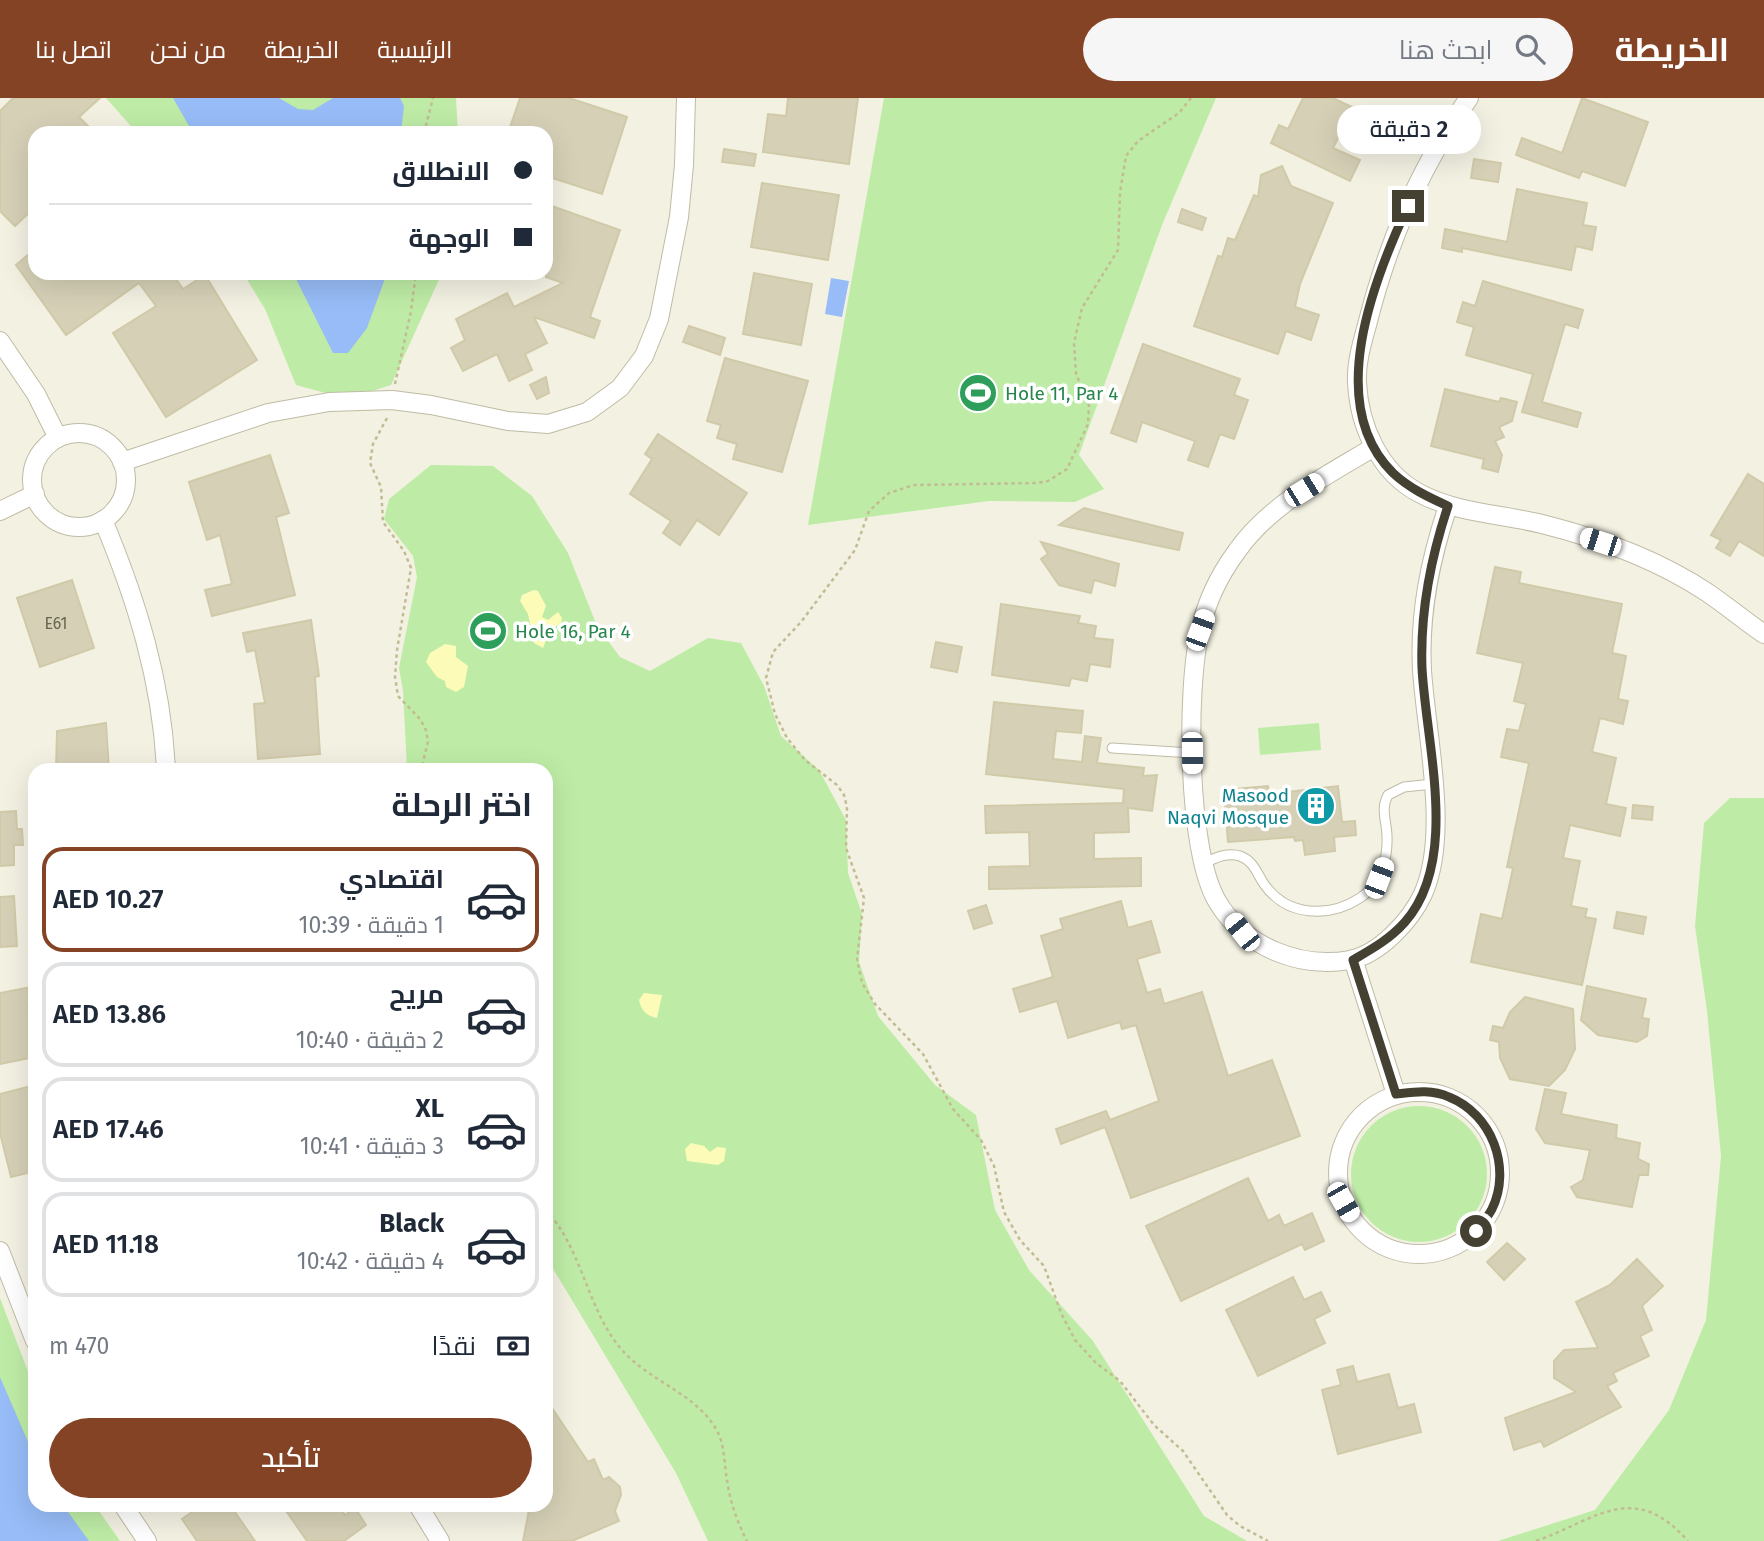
<!DOCTYPE html>
<html lang="ar">
<meta charset="utf-8">
<style>
:root{--surface:#fff;--page:#f6f6f7;--text:#1f2937;--muted:#747a83;--line:#e0e1e3;--accent:#844324}
body{margin:0;font-family:"Fira Sans",Cairo,sans-serif;background:var(--page);color:var(--text);direction:rtl;height:100vh;display:flex;flex-direction:column;font-size:26px;white-space:nowrap}
*{box-sizing:border-box;margin:0}
p{font-size:23px;color:var(--muted)}
.icon{flex:none;width:38px;height:38px;fill:none;stroke:currentColor;stroke-width:2;stroke-linecap:round;stroke-linejoin:round}
.map{position:relative;flex:1;overflow:hidden;direction:ltr}
.panel{position:absolute;left:28px;top:665px;width:525px;height:749px;display:flex;flex-direction:column;background:var(--surface);border-radius:21px;box-shadow:0 7px 28px #0002;direction:rtl}
.panel>*{flex:none}
.banner{position:absolute;left:28px;top:28px;width:525px;height:154px;border-radius:21px;box-shadow:0 7px 28px #0002;direction:rtl;display:grid;align-content:center;height:154px;padding:0 21px;background:var(--surface)}
.end{position:absolute;width:32px;height:32px;margin:-16px;border:9px solid #454132;background:#fff;box-shadow:0 0 0 4px #fff}
.from{border-radius:50%}
.bubble{position:absolute;height:49px;border-radius:24px;background:var(--surface);box-shadow:0 7px 28px #0002;font-size:23px;font-weight:600;line-height:49px;text-align:center;direction:rtl}
.car{position:absolute;width:21px;height:42px;margin:-21px -10px;border-radius:9px;box-shadow:0 0 5px 2px #0007;background:linear-gradient(#fff 24%,#345 0 40%,#fff 0 76%,#345 0 86%,#fff 0)}
.banner b{display:flex;align-items:center;gap:24px;height:66px;font-size:26px}
.banner b+b{border-top:2px solid var(--line)}
.banner i{width:18px;height:18px;background:var(--text)}
ul{padding:0;list-style:none}
li{display:flex;align-items:center;gap:21px;height:105px;margin:0 14px 10px;padding:0 7px;border:4px solid var(--line);border-radius:21px}
li div{flex:1}
li b{display:block;font-size:26px}
li em{font-style:normal;font-weight:600}
li.on{border-color:var(--accent)}
li>.icon{width:63px;height:63px;stroke-width:1.5}
h2{padding:0 21px;font-size:32px;line-height:84px}
.pay{display:flex;align-items:center;gap:18px;height:77px;padding:0 21px;font-size:26px}
.pay p{margin-inline-start:auto}
.button{display:flex;gap:14px;margin-top:auto;padding:14px 21px}
.button a{flex:1;height:80px;border-radius:42px;background:var(--accent);color:#fff;font-size:28px;font-weight:600;line-height:80px;text-align:center}
header{display:flex;align-items:center;gap:42px;box-sizing:border-box;height:98px;padding:0 35px;background:var(--accent);color:#fff}
header strong{font-size:33px}
nav{display:flex;gap:38px;margin-inline-start:auto;font-size:24px}
.search{width:490px;height:63px;background:var(--page);display:flex;align-items:center;gap:18px;box-sizing:border-box;padding:0 24px;border-radius:38px;color:var(--muted);font-size:26px}
.map>svg:first-child{display:block}
.green{fill:#beeca6}
.sand{fill:#fcfcb8}
.water{fill:#97bcf7}
.building{fill:#d5d0b6;stroke:#d1caa9;stroke-width:2}
.lines{fill:none;stroke-linecap:round;stroke-linejoin:round}
.service-casing{stroke:#bfbba4;stroke-width:11}
.minor-casing{stroke:#bfbba4;stroke-width:20}
.path{stroke:#c2bb94;stroke-width:2.5;stroke-dasharray:3.5 3.5;stroke-linecap:butt}
.service{stroke:#fff;stroke-width:9}
.minor{stroke:#fff;stroke-width:18}
.route{stroke:#454132;stroke-width:9}
.labels{text-anchor:middle;stroke-width:7;stroke-linejoin:round;paint-order:stroke}
.number-label{font-size:16px;fill:#696553}
.leisure-label{font-size:19px;fill:#27864d;stroke:#fff;text-anchor:start}
.culture-label{font-size:19px;fill:#0d838f;stroke:#fff;text-anchor:end}
</style>
<header>
<strong>الخريطة</strong>
<div class="search"><svg class="icon" aria-label="search" viewBox="0 0 24 24"><circle cx="10" cy="10" r="6"/><path d="M15 15l6 6"/></svg>ابحث هنا</div>
<nav><a>الرئيسية</a><a>الخريطة</a><a>من نحن</a><a>اتصل بنا</a></nav>
</header>
<div class="map">
<svg width="1764" height="1443" viewBox="0 0 1764 1443">
<rect width="100%" height="100%" fill="#f3f1e2"/>
<g class="green">
<path d="M106 0H456L458 35H137Z"/>
<path d="M884 0H1216L1162 127 1079 357 1104 391 1075 404 989 403 808 427Z"/>
<path d="M243 175H442L391 287 348 301 296 287 265 211Z"/>
<path d="M431 367 493 368 532 398 568 455 597 528 620 559 650 573 708 540 741 545 764 588 781 638 819 672 846 722 848 775 862 816 859 864 878 918 935 987 976 1017 995 1112 1029 1172 1093 1243 1204 1418 1247 1443H708L676 1375 546 1159V672H407L403 593 399 570 417 479 413 458 384 421 389 401Z"/>
<path d="M1319 625 1321 652 1260 657 1258 630Z"/>
<path d="M1730 700H1764V1443H1498L1595 1412 1669 1312 1706 1222 1721 1058 1707 913 1695 828 1704 725Z"/>
<circle cx="1419" cy="1076" r="68"/>
<path d="M0 1200 35 1292V1407H95L120 1443H0Z"/>
</g>
<g class="sand">
<path d="M534 492 538 493 546 508 542 519 548 522 558 514 562 520 561 525 550 532 543 550 534 545 528 516 520 503 522 497Z"/>
<path d="M445 546 456 548V559L468 568 464 589 456 594 446 589 445 583 437 579 426 564 430 555Z"/>
<path d="M644 895 662 897 657 920C646 918 641 912 639 902Z"/>
<path d="M691 1045 704 1048 710 1054 717 1049 726 1050 724 1063 718 1067 687 1063 685 1051Z"/>
</g>
<g class="water">
<path d="M173 0H279L298 11 313 12 333 0H400L404 8 401 35H193Z"/>
<path d="M293 175H387L367 230 348 255H333Z"/>
<path d="M831 180 849 183 842 219 825 216Z"/>
<path d="M0 1279 35 1360V1407H63L89 1443H0Z"/>
</g>
<g class="building">
<path d="M13 0H100L79 19 95 35H35V109L15 128 0 113V13Z"/>
<path d="M520 0H569L627 19 602 96 546 78V35H508Z"/>
<path d="M788 0H858L849 66 763 54 768 16 786 18Z"/>
<path d="M1303 0H1333L1354 10 1333 50 1360 62 1350 83 1271 45 1279 27 1288 31Z"/>
<path d="M1582 0 1648 24 1625 88 1582 73 1579 80 1516 57 1522 40 1562 55Z"/>
<path d="M724 51 756 56 754 68 722 64Z"/>
<path d="M1474 61 1501 65 1498 84 1471 80Z"/>
<path d="M1282 68 1291 88 1333 105 1300 186 1295 209 1319 217 1311 242 1286 233 1278 256 1194 228 1218 158 1222 159 1228 140 1235 142 1254 97 1258 99 1261 77Z"/>
<path d="M762 85 839 97 828 162 751 149Z"/>
<path d="M1517 91 1587 105 1583 127 1596 129 1592 152 1576 148 1571 172 1462 150V154L1442 150 1445 131 1507 144Z"/>
<path d="M546 106 620 132 590 219 600 223 594 240 534 219 547 245 525 256 532 272 509 283 497 256 463 273 451 250 465 242 456 221 507 195 514 209 563 185 546 179Z"/>
<path d="M1182 111 1206 120 1202 132 1178 124Z"/>
<path d="M35 151V175H172L183 191 205 177 257 262 166 319 113 235 156 208 139 185 66 237 16 167Z"/>
<path d="M754 175 812 186 801 247 743 236Z"/>
<path d="M1483 183 1583 212 1578 230 1565 226 1542 304 1581 315 1577 329 1522 314 1533 276 1466 257 1474 229 1457 224 1463 204 1475 208Z"/>
<path d="M689 228 725 240 720 257 683 244Z"/>
<path d="M1143 246 1240 281 1234 297 1248 302 1234 341 1220 336 1208 369 1188 362 1195 343 1142 324 1136 344 1111 335Z"/>
<path d="M725 260 808 283 782 374 733 361 737 346 717 340 721 327 707 323Z"/>
<path d="M546 279 549 295 537 301 530 287Z"/>
<path d="M1445 291 1499 304 1501 300 1517 304 1512 323 1499 329 1504 339 1495 343 1502 357 1498 374 1482 370 1484 361 1431 348Z"/>
<path d="M658 336 747 395 719 437 697 422 680 447 663 435 671 423 630 396 652 361 645 356Z"/>
<path d="M270 357 289 415 276 419 295 497 212 518 205 492 232 486 220 437 207 442 189 384Z"/>
<path d="M1748 376 1764 386V458L1739 443 1730 458 1716 450 1721 442 1711 437Z"/>
<path d="M1084 410 1183 435 1179 452 1059 427Z"/>
<path d="M1041 444 1119 466 1115 488 1094 482 1091 495 1059 487 1041 461 1048 456Z"/>
<path d="M1495 469 1521 474 1519 485 1622 506 1612 555 1626 558 1618 601 1628 603 1623 626 1600 620 1592 654 1616 660 1606 706 1626 710 1620 738 1570 727 1563 760 1580 763 1571 808 1587 811 1585 819 1596 821 1582 887 1471 864 1481 816 1502 821 1513 770 1507 769 1529 665 1501 659 1507 631 1519 633 1526 606 1514 603 1523 565 1477 555Z"/>
<path d="M72 482 94 550 40 569 17 500Z"/>
<path d="M1001 506 1080 518 1078 525 1096 528 1094 540 1113 542 1110 569 1090 566 1087 583 1071 580 1069 588 992 577Z"/>
<path d="M311 522 319 578 315 579 320 656 258 661 254 606 265 605 255 552 247 554 243 535Z"/>
<path d="M936 544 962 549 957 574 931 569Z"/>
<path d="M994 604 1083 613 1081 635 1056 633 1053 661 1082 664 1085 638 1101 640 1097 665 1144 670 1143 678 1157 677 1152 713 1128 710 1129 734 1094 735V761L1141 760V788L989 791V769L1030 768 1029 734 986 735 985 708 1123 705 1124 691 986 676Z"/>
<path d="M106 625 109 672H56L57 633Z"/>
<path d="M1268 688 1269 696 1338 688 1342 724 1355 723 1356 737 1334 739 1335 753 1305 757 1303 742 1295 743 1294 739 1228 744 1224 692Z"/>
<path d="M1633 707 1653 709 1652 722 1632 720Z"/>
<path d="M16 713 17 731H22L23 747H14V767L0 768V714Z"/>
<path d="M14 798 17 848 0 849V799Z"/>
<path d="M1121 803 1128 830 1151 823 1160 854 1137 861 1147 895 1160 891 1164 906 1202 894 1228 978 1272 962 1300 1038 1131 1100 1105 1029 1061 1046 1056 1031 1106 1013 1110 1022 1159 1003 1136 927 1122 931 1120 924 1068 940 1057 903 1020 914 1013 891 1053 879 1041 838 1063 831 1060 821Z"/>
<path d="M986 807 992 825 974 831 968 813Z"/>
<path d="M1617 814 1646 819 1643 836 1614 830Z"/>
<path d="M1587 888 1646 901 1642 920 1649 921 1647 938 1637 944 1598 937 1581 922Z"/>
<path d="M32 889 35 907 28 908 35 959 0 966V895Z"/>
<path d="M1525 899 1573 911 1575 951 1565 972 1549 988 1510 981 1500 960 1499 944 1490 942 1493 928 1503 930 1510 914Z"/>
<path d="M35 987V1073L11 1079 0 1035V996Z"/>
<path d="M1545 991 1566 995 1561 1016 1617 1027 1616 1040 1640 1045 1638 1061 1649 1066 1648 1077H1639L1632 1109 1577 1099 1571 1089 1583 1082 1590 1052 1545 1045 1536 1031Z"/>
<path d="M1248 1080 1268 1123 1279 1117 1284 1128 1312 1115 1324 1143 1305 1152 1302 1146 1181 1203 1146 1128Z"/>
<path d="M1507 1145 1525 1161 1504 1182 1487 1164Z"/>
<path d="M1637 1161 1663 1188 1642 1208 1652 1232 1640 1238 1649 1258 1613 1275 1617 1283 1607 1288 1621 1309 1544 1349 1541 1343 1514 1352 1505 1320 1576 1294 1554 1280V1263L1564 1252 1598 1250 1576 1204 1610 1187Z"/>
<path d="M1293 1179 1304 1202 1321 1194 1330 1213 1314 1221 1325 1245 1258 1278 1226 1212Z"/>
<path d="M1353 1268 1357 1284 1389 1276 1398 1310 1414 1306 1421 1334 1338 1356 1322 1292 1341 1287 1337 1272Z"/>
<path d="M546 1301 588 1364 594 1361 603 1382 609 1379 620 1389 621 1397 615 1413 619 1423 572 1443H523L530 1407H546Z"/>
<path d="M202 1407H230L255 1443H197L182 1421Z"/>
<path d="M282 1407H338L345 1417 355 1410 366 1427 344 1443H307Z"/>
</g>
<g class="lines">
<defs>
<g id="service">
<path d="M1112 650 1192 655"/>
<path d="M1204 765C1215 760 1227 754 1240 758 1254 763 1257 776 1264 786 1287 819 1329 820 1360 800 1380 787 1388 761 1387 739 1387 723 1380 712 1388 697L1404 689 1433 686"/>
</g>
<g id="minor">
<path d="M1469 0C1421 67 1387 147 1367 227 1362 245 1356 265 1357 284 1359 327 1379 374 1419 395 1456 415 1501 416 1542 426 1598 440 1660 463 1708 495 1727 508 1745 523 1764 536"/>
<path d="M0 243 36 296 58 340"/>
<circle cx="79" cy="382" r="47"/>
<path d="M1374 349C1326 378 1270 406 1237 453 1220 476 1206 505 1200 533 1186 592 1187 752 1217 803 1244 849 1300 871 1350 862 1380 856 1411 822 1423 796 1450 736 1426 636 1422 572 1419 515 1430 462 1448 408"/>
<path d="M122 364 268 315 329 304 392 302 431 307 508 323 548 326 587 314 620 290 644 258 659 221 679 119 684 67 686 0"/>
<path d="M0 413 35 396"/>
<path d="M103 422C137 503 162 584 166 672"/>
<path d="M1353 861 1396 996"/>
<circle cx="1419" cy="1075" r="81"/>
<path d="M0 1153 35 1243"/>
<path d="M123 1407 147 1443"/>
<path d="M418 1407 440 1443"/>
</g>
</defs>
<use href="#service" class="service-casing"/>
<use href="#minor" class="minor-casing"/>
<g class="path">
<path d="M1191 0 1179 15 1138 43 1126 58 1120 94 1118 152 1082 210 1074 245 1076 276 1089 307 1088 326 1067 371 1048 383 1037 385 914 387 889 395 869 413 855 452 801 524 773 554 766 580 775 616 787 640 805 662 837 687 844 697 847 709 846 750 864 800 857 861 862 885 875 906 923 956 953 1011 981 1042 994 1068 1004 1114 1020 1142 1044 1168 1061 1215 1075 1242 1096 1265 1120 1283 1154 1327 1183 1353 1227 1417 1240 1428 1268 1443"/>
<path d="M424 35 433 0"/>
<path d="M395 286 411 213 416 175"/>
<path d="M387 320 373 346 370 365 381 389 383 424 404 453 411 470 397 552 395 579 398 598 420 621 426 632 428 644 421 672"/>
<path d="M546 1112C583 1152 587 1212 622 1252 649 1283 695 1295 716 1331 725 1346 724 1365 727 1382 730 1403 737 1424 747 1443"/>
<path d="M1536 1443C1596 1422 1633 1381 1688 1443"/>
</g>
<use href="#service" class="service"/>
<use href="#minor" class="minor"/>
</g>
<g class="lines">
<path class="route" d="M1408 108C1373 183 1324 307 1393 375 1409 390 1428 399 1448 408 1430 462 1420 514 1422 570 1426 647 1460 761 1405 824 1390 841 1372 851 1353 862L1396 996C1414 994 1431 991 1449 999 1492 1016 1512 1070 1492 1111 1488 1119 1481 1126 1476 1133"/>
</g>
<defs>
<symbol id="stadium-disc" viewBox="-11 -11 22 22"><circle r="9.5" fill="#2e9e5b" stroke="#fff"/><path d="M0-5a6.5 5 0 1 0 0 10a6.5 5 0 1 0 0-10ZM-3.5-1.8h7v3.6h-7Z" fill="#fff"/></symbol>
<symbol id="building-disc" viewBox="-11 -11 22 22"><circle r="9.5" fill="#0f9aa8" stroke="#fff"/><path d="M-4-6H4V6H1V3H-1V6H-4ZM-2.5-4.3h1.7v1.8h-1.7ZM.8-4.3h1.7v1.8H.8ZM-2.5-1h1.7V.8h-1.7ZM.8-1h1.7V.8H.8Z" fill="#fff"/></symbol>
</defs>
<g fill-rule="evenodd">
<use href="#stadium-disc" x="956" y="273" width="44" height="44"/>
<use href="#stadium-disc" x="466" y="511" width="44" height="44"/>
<use href="#building-disc" x="1294" y="686" width="44" height="44"/>
</g>
<g class="labels">
<g class="number-label">
<text x="56" y="531">E61</text>
</g>
<g class="leisure-label">
<text x="1005" y="302">Hole 11, Par 4</text>
<text x="515" y="540">Hole 16, Par 4</text>
</g>
<g class="culture-label">
<text x="1289" y="704">Masood<tspan x="1289" dy="22">Naqvi Mosque</tspan></text>
</g>
</g>
</svg>
<i class="end from" style="left:1476px;top:1133px"></i>
<i class="end" style="left:1408px;top:108px"></i>
<div class="bubble" style="left:1337px;top:7px;width:144px">2 دقيقة</div>
<i class="car" style="left:1304px;top:392px;rotate:58deg"></i>
<i class="car" style="left:1600px;top:444px;rotate:288deg"></i>
<i class="car" style="left:1200px;top:532px;rotate:20deg"></i>
<i class="car" style="left:1192px;top:655px;rotate:179deg"></i>
<i class="car" style="left:1379px;top:780px;rotate:21deg"></i>
<i class="car" style="left:1242px;top:834px;rotate:321deg"></i>
<i class="car" style="left:1343px;top:1104px;rotate:150deg"></i>
<div class="banner">
<b><i class="from"></i>الانطلاق</b>
<b><i></i>الوجهة</b>
</div>
<section class="panel">
<h2>اختر الرحلة</h2>
<ul>
<li class="on"><svg class="icon" aria-label="car" viewBox="0 0 24 24"><path d="M5 17H2v-5l4-1 3-4h7l3 4 3 1v5h-3M9 17h6M6 11h13"/><circle cx="7" cy="17" r="2"/><circle cx="17" cy="17" r="2"/></svg><div><b>اقتصادي</b><p>1 دقيقة · 10:39</p></div><em>AED 10.27</em></li>
<li><svg class="icon" aria-label="car" viewBox="0 0 24 24"><path d="M5 17H2v-5l4-1 3-4h7l3 4 3 1v5h-3M9 17h6M6 11h13"/><circle cx="7" cy="17" r="2"/><circle cx="17" cy="17" r="2"/></svg><div><b>مريح</b><p>2 دقيقة · 10:40</p></div><em>AED 13.86</em></li>
<li><svg class="icon" aria-label="car" viewBox="0 0 24 24"><path d="M5 17H2v-5l4-1 3-4h7l3 4 3 1v5h-3M9 17h6M6 11h13"/><circle cx="7" cy="17" r="2"/><circle cx="17" cy="17" r="2"/></svg><div><b>XL</b><p>3 دقيقة · 10:41</p></div><em>AED 17.46</em></li>
<li><svg class="icon" aria-label="car" viewBox="0 0 24 24"><path d="M5 17H2v-5l4-1 3-4h7l3 4 3 1v5h-3M9 17h6M6 11h13"/><circle cx="7" cy="17" r="2"/><circle cx="17" cy="17" r="2"/></svg><div><b>Black</b><p>4 دقيقة · 10:42</p></div><em>AED 11.18</em></li>
</ul>
<div class="pay"><svg class="icon" aria-label="cash" viewBox="0 0 24 24"><path d="M3 7h18v10H3z"/><circle cx="12" cy="12" r="2"/></svg>نقدًا<p>470 m</p></div>
<div class="button"><a>تأكيد</a></div>
</section>
</div>
